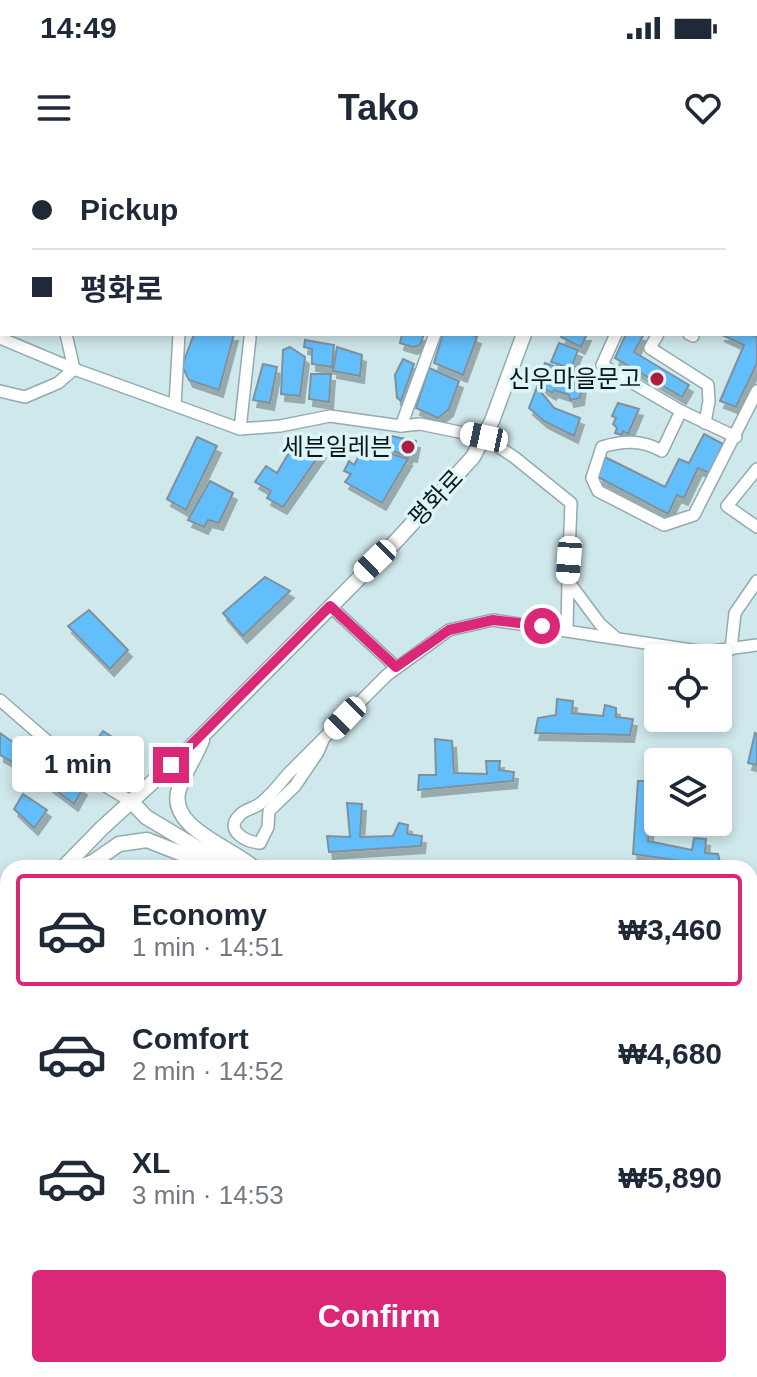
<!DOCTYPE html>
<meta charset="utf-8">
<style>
:root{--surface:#fff;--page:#f6f6f7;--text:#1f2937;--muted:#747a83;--line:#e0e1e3;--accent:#db2777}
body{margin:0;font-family:Arial,"Noto Sans KR",sans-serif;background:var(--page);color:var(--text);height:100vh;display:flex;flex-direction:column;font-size:30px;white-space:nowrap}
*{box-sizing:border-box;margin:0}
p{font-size:26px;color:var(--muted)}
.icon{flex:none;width:44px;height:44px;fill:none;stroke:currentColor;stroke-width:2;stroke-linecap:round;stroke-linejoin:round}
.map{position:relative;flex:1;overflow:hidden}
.sheet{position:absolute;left:0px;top:700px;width:758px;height:518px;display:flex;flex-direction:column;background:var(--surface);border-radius:24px 24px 0 0;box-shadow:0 4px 12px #0003}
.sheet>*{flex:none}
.guide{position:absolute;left:0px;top:0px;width:758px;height:176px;box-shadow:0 4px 12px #0003;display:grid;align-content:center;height:176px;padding:0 32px;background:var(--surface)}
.controls{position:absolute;left:644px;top:484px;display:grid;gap:16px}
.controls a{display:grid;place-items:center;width:88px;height:88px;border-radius:8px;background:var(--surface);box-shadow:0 4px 12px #0003;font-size:40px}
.end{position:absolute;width:36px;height:36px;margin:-18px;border:10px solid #db2777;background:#fff;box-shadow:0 0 0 4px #fff}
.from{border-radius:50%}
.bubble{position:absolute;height:56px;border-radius:8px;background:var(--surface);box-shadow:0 4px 12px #0003;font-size:26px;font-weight:600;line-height:56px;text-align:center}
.car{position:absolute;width:24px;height:48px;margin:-24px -12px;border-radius:10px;box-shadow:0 0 6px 2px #0007;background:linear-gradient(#fff 24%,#345 0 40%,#fff 0 76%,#345 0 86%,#fff 0)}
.guide b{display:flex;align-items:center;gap:28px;height:76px;font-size:30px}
.guide b+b{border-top:2px solid var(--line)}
.guide i{width:20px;height:20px;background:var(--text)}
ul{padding:14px 0 0;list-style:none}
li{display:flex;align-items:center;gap:24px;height:112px;margin:0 16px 12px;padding:0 16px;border:4px solid transparent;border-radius:8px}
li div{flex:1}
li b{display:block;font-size:30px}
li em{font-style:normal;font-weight:600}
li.on{border-color:var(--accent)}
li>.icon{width:72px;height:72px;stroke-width:1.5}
.action{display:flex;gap:16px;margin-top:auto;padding:16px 32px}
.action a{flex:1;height:92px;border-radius:8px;background:var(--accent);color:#fff;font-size:32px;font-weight:600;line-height:92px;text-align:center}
.status{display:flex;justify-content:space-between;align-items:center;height:56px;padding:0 40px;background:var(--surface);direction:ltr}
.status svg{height:22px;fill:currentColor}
header{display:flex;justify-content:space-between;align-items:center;height:104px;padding:0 32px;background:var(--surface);font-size:36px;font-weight:600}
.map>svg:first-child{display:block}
.green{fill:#aade9e}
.building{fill:#63bffc;stroke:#7f909d;stroke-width:2;filter:url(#shadow)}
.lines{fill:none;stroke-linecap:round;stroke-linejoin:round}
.minor-casing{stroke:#93abaf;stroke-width:14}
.major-casing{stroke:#93abaf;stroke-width:17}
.minor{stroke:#fff;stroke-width:11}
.major{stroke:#fff;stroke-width:14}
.route{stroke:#db2777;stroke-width:10}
.poi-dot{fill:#af1b41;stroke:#dcf5f9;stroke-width:3}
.labels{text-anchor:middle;stroke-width:7;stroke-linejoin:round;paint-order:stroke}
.poi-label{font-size:24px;fill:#0e1718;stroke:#dcf5f9;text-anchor:end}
.street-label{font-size:24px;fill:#0e1718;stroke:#dcf5f9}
</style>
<div class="status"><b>14:49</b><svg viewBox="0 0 49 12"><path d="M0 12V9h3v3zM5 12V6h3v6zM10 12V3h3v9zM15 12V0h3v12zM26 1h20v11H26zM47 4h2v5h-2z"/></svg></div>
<header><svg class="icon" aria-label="menu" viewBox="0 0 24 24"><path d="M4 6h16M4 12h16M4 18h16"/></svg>Tako<svg class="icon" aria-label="heart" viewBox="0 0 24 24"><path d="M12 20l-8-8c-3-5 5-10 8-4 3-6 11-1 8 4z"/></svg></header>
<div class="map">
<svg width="757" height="1217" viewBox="0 0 757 1217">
<defs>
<filter id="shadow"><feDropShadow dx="4" dy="7" stdDeviation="0" flood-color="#0004"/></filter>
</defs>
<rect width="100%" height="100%" fill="#cfe8eb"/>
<path class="green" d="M750 824 757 837V982L750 978Z"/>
<g class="building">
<path d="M194 174H234L219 230 189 220 182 206Z"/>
<path d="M402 174H424L420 185 413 187 400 183Z"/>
<path d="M443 174H470L477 177 463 215 434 203Z"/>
<path d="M563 174H587L581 187 561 177Z"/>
<path d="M626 174H644L634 192 689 225 682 237 615 198Z"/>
<path d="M720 174H750L757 177V203L736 247 720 241 744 185Z"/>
<path d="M305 180 334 185 332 207 312 204V189L304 187Z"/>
<path d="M559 183 578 190 571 208 551 202Z"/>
<path d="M290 187 305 197 300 236 281 234 283 190Z"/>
<path d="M337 187 362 195 360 216 333 211Z"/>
<path d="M403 199 414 204 401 241 397 238 395 215Z"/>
<path d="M545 203 583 217 580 238 570 240 569 235 554 230 552 233 544 228 538 220Z"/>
<path d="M263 204 277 207 270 243 253 240Z"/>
<path d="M429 208 459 221 449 249 438 258 416 248Z"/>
<path d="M311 214H331L329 242 309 239Z"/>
<path d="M537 227 554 248 580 258 574 276 544 261 529 248Z"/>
<path d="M618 243 639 249 628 274 623 271 622 275 615 273 617 268 613 264 616 258 612 256Z"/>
<path d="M704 274 723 284 709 313 698 308 684 338 677 335 668 354 598 317 605 297 665 327 679 299 689 303Z"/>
<path d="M386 275 416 281 413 295 409 294 408 297 382 287Z"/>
<path d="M197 277 217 286 186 350 167 339Z"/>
<path d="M302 280 322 291 283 347 267 338 271 331 255 322 266 306 277 313 290 291Z"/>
<path d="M364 287 376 296 382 291 408 299 382 343 345 322 351 314 344 311 349 301 354 305Z"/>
<path d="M210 321 233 333 219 363 208 360 204 367 188 360Z"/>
<path d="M265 417 290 431 243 476 223 453Z"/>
<path d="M89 450 128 490 110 509 68 466Z"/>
<path d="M557 539 573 541 572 553 603 556 605 545 616 548V557L633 559 630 575 535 573 538 558 556 555Z"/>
<path d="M103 571 128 587 118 604 93 585Z"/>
<path d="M0 573 30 594 26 610 0 595Z"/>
<path d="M755 573 757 574V605L748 603Z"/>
<path d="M435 579 452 581 454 613 487 614 486 601H500L499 610 514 612 513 621 418 630 419 615H436Z"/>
<path d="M44 603 83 628 74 644 36 615Z"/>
<path d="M638 621H658V657L651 654 648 681 692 690 694 678 706 679 705 693 718 694 721 707 633 694Z"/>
<path d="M23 634 47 650 34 668 14 649Z"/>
<path d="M347 643 362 644 360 677 393 676 399 663 408 665 407 674 422 676 421 686 329 692 327 676 350 677Z"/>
</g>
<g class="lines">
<defs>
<g id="minor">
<path d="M402 0 407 2"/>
<path d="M133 2 134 0"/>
<path d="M662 2 663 0"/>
<path d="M756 109H757"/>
<path d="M756 147 757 148"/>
<path d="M66 174 74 209"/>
<path d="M616 174 602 205 681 251 736 277"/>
<path d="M658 174 650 188 708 225 709 241 705 263"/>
<path d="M689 174 693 176"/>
<path d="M0 178 74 209"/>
<path d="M0 231 25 237 58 223 74 209 240 269 280 266 330 256 401 266 420 264 484 277 514 297 571 343 568 421 600 464 616 478"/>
<path d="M175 245 179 174"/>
<path d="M681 251 662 291C642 280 624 280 602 287L592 318 598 331 664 365 694 355 757 231"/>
<path d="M401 266 435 174"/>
<path d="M240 269 250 178"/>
<path d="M757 309 727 346 757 367"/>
<path d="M330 446 396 507"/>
<path d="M567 469 568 422"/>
<path d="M731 489 735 453 757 421"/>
<path d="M0 540 84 613 132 642"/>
<path d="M323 580 318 592 295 626 269 651 268 667 260 683C247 682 224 671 239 656 244 649 254 649 261 643 271 635 279 625 287 615L387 515 449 470 493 460 705 492 757 485"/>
<path d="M750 772 757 769"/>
<path d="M289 1217 294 1210"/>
</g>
<g id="major">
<path d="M588 2 589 0"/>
<path d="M202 580C196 596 186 610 180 626 163 667 232 687 254 708"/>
<path d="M132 642 146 657 231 708"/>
<path d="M63 708 102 668 190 588 398 379 473 297 492 261 524 174"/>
<path d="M76 708 93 702 119 684 147 680 218 708"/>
<path d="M0 770 8 763"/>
<path d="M0 807 8 791"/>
<path d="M750 993 757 998"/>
<path d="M750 1021 757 1027"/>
<path d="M750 1051 757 1057"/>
</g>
</defs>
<use href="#minor" class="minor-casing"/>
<use href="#major" class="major-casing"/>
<use href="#minor" class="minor"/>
<use href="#major" class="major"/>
</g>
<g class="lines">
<path class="route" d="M171 605 330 446 396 507 449 470 493 460 542 466"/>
</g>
<g class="poi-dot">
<circle cx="657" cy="219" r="8"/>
<circle cx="408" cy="287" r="8"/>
</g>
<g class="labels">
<g class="poi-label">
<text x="641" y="227">신우마을문고</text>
<text x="392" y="295">세븐일레븐</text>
</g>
<g class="street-label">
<text transform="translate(436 338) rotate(-47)" y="8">평화로</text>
</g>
</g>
</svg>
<div class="controls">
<a><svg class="icon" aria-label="locate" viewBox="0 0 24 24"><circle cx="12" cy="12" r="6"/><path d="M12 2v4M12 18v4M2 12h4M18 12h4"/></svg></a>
<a><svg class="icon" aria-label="layers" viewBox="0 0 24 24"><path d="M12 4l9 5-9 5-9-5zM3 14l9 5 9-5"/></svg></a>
</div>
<i class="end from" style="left:542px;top:466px"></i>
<i class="end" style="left:171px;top:605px"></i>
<div class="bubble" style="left:12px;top:576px;width:132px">1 min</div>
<i class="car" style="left:484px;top:277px;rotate:282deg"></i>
<i class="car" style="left:569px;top:400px;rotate:184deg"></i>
<i class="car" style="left:375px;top:401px;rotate:226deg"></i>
<i class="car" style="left:345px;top:558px;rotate:224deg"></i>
<div class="guide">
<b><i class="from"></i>Pickup</b>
<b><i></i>평화로</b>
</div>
<section class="sheet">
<ul>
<li class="on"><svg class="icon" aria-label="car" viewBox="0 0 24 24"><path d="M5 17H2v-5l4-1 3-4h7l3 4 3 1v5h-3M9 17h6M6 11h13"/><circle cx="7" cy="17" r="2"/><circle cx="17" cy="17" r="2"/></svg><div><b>Economy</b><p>1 min · 14:51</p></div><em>₩3,460</em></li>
<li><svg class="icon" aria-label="car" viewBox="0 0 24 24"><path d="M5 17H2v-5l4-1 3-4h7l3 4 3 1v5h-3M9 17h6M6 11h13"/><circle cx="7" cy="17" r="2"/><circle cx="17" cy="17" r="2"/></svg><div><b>Comfort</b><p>2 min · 14:52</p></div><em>₩4,680</em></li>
<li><svg class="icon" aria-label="car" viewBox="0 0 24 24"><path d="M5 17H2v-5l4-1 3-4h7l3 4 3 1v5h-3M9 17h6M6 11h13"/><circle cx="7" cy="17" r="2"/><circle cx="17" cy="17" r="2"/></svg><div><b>XL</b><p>3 min · 14:53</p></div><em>₩5,890</em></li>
</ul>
<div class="action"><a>Confirm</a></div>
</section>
</div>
